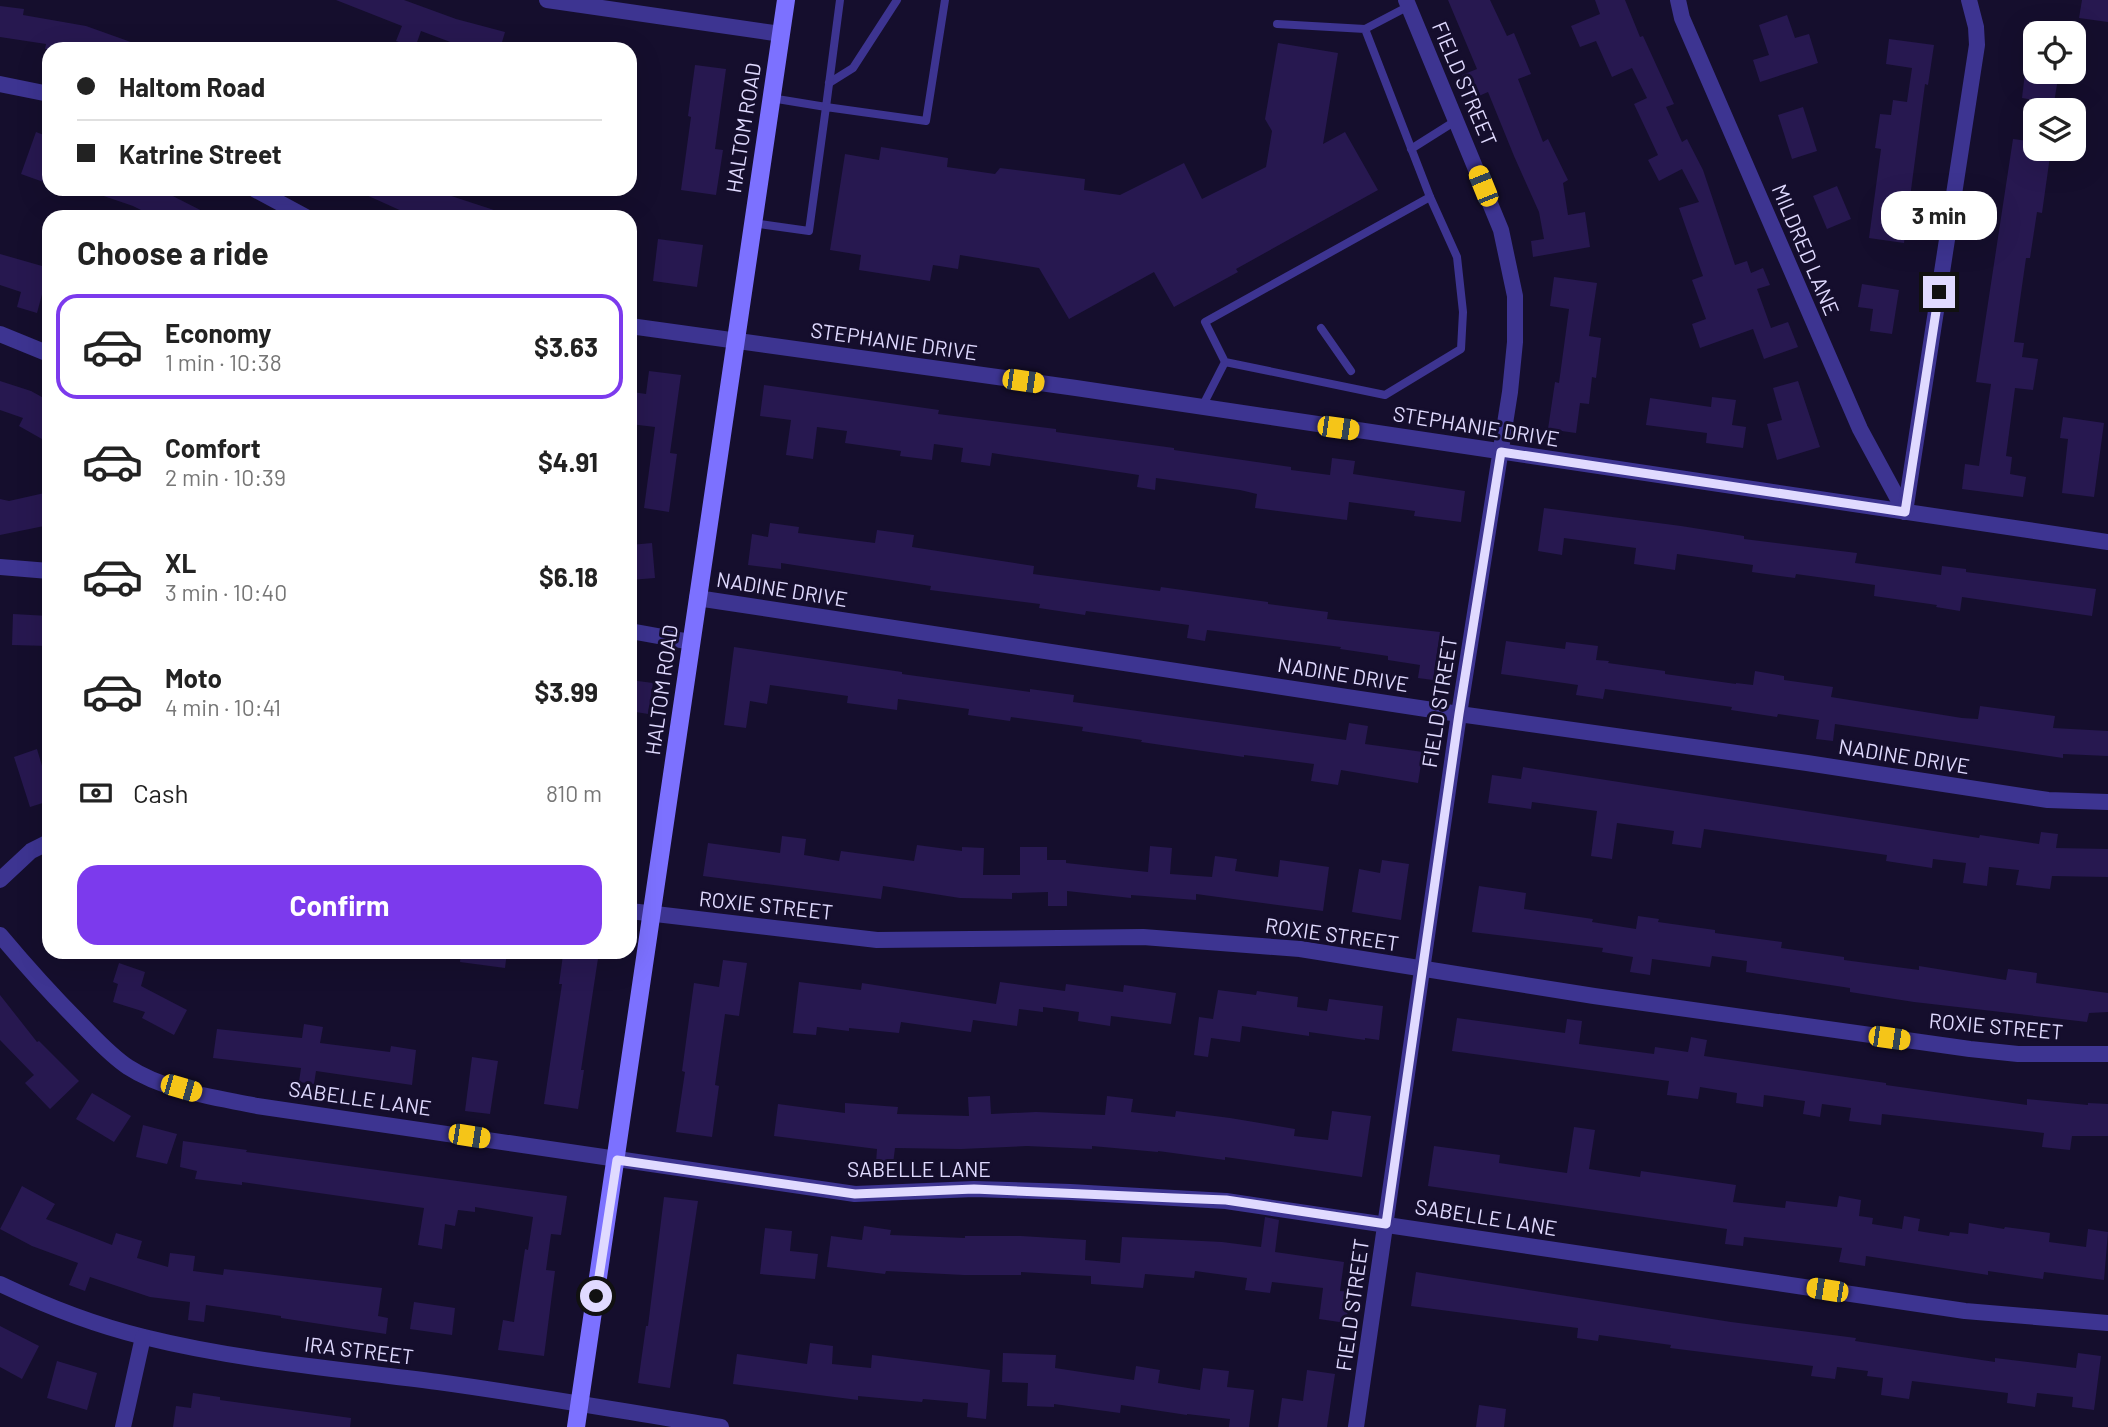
<!DOCTYPE html>
<meta charset="utf-8">
<style>
:root{--surface:#fff;--page:#f6f6f6;--text:#222;--muted:#767676;--line:#e0e0e0;--accent:#7c3aed}
body{margin:0;font-family:Barlow,sans-serif;background:var(--page);color:var(--text);height:100vh;display:flex;flex-direction:column;font-size:26px;white-space:nowrap}
*{box-sizing:border-box;margin:0}
p{font-size:23px;color:var(--muted)}
.icon{flex:none;width:38px;height:38px;fill:none;stroke:currentColor;stroke-width:2;stroke-linecap:round;stroke-linejoin:round}
.map{position:relative;flex:1;overflow:hidden}
.drawer{position:absolute;left:42px;top:210px;width:595px;height:749px;display:flex;flex-direction:column;background:var(--surface);border-radius:21px;box-shadow:0 7px 28px #0002}
.drawer>*{flex:none}
.banner{position:absolute;left:42px;top:42px;width:595px;height:154px;border-radius:21px;box-shadow:0 7px 28px #0002;display:grid;align-content:center;height:154px;padding:0 35px;background:var(--surface)}
.controls{position:absolute;left:2023px;top:21px;display:grid;gap:14px}
.controls a{display:grid;place-items:center;width:63px;height:63px;border-radius:14px;background:var(--surface);box-shadow:0 7px 28px #0002;font-size:35px}
.end{position:absolute;width:32px;height:32px;margin:-16px;border:9px solid #e0daff;background:#111;box-shadow:0 0 0 4px #111}
.from{border-radius:50%}
.bubble{position:absolute;height:49px;border-radius:21px;background:var(--surface);box-shadow:0 7px 28px #0002;font-size:23px;font-weight:700;line-height:49px;text-align:center}
.car{position:absolute;width:21px;height:42px;margin:-21px -10px;border-radius:9px;box-shadow:0 0 5px 2px #0007;background:linear-gradient(#f5c518 24%,#345 0 40%,#f5c518 0 76%,#345 0 86%,#f5c518 0)}
.banner b{display:flex;align-items:center;gap:24px;height:66px;font-size:26px}
.banner b+b{border-top:2px solid var(--line)}
.banner i{width:18px;height:18px;background:var(--text)}
ul{padding:0;list-style:none}
li{display:flex;align-items:center;gap:21px;height:105px;margin:0 14px 10px;padding:0 21px;border:4px solid transparent;border-radius:21px}
li div{flex:1}
li b{display:block;font-size:26px}
li em{font-style:normal;font-weight:700}
li.active{border-color:var(--accent)}
li>.icon{width:63px;height:63px;stroke-width:1.5}
h2{padding:0 35px;font-size:32px;line-height:84px}
.pay{display:flex;align-items:center;gap:18px;height:77px;padding:0 35px;font-size:26px}
.pay p{margin-inline-start:auto}
.primary-button{display:flex;gap:14px;margin-top:auto;padding:14px 35px}
.primary-button a{flex:1;height:80px;border-radius:21px;background:var(--accent);color:#fff;font-size:28px;font-weight:700;line-height:80px;text-align:center}
.map>svg:first-child{display:block}
.building{fill:#271850}
.lines{fill:none;stroke-linecap:round;stroke-linejoin:round}
.service{stroke:#3d3491;stroke-width:8}
.minor{stroke:#3d3491;stroke-width:16}
.secondary{stroke:#7c71ff;stroke-width:18}
.route{stroke:#e0daff;stroke-width:9}
.labels{text-anchor:middle;stroke-width:6;stroke-linejoin:round;paint-order:stroke}
.street-label{font-size:21px;fill:#e0daff;stroke:#150e2d}
</style>
<div class="map">
<svg width="2108" height="1427" viewBox="0 0 2108 1427">
<rect width="100%" height="100%" fill="#150e2d"/>
<g class="building">
<path d="M336 0H404L456 19 505 32 500 49H469L421 31 415 48 396 41 402 26Z"/>
<path d="M1448 0H1490L1507 36 1514 33 1531 74 1518 79 1543 142 1548 139 1568 180 1563 183 1568 215 1585 212 1590 247 1533 257 1531 241 1544 239 1539 212 1514 156 1488 92 1472 99 1462 75 1477 69Z"/>
<path d="M1595 0H1625L1640 37 1643 36 1674 104 1666 107 1682 142 1687 139 1703 170 1735 265 1747 261 1751 273 1763 268 1770 285 1757 289 1771 328 1788 322 1798 347 1764 359 1753 329 1700 348 1692 324 1706 319 1692 280 1703 276 1679 208 1699 202 1682 169 1659 181 1648 160 1658 155 1634 104 1647 98 1632 68 1612 77 1596 41 1580 47 1571 26 1600 14Z"/>
<path d="M2082 0H2108V22L2079 18Z"/>
<path d="M0 6 24 9 23 15 86 26 142 46 141 49H45L46 44 0 37Z"/>
<path d="M1787 15 1795 38 1809 34 1818 63 1760 82 1753 60 1769 55 1759 25Z"/>
<path d="M1889 39 1934 45 1928 85 1925 84 1904 243 1869 238 1881 149 1875 148 1880 114 1891 115 1893 100 1907 102 1912 68 1886 64Z"/>
<path d="M1278 43 1338 53 1323 144 1345 132 1378 190 1236 269 1238 272 1174 307 1154 272 1069 319 1039 268 960 255 958 269 933 265 930 281 859 270 861 255 830 250 845 154 879 160 881 147 948 158 947 167 995 174 1000 168 1085 179 1084 190 1120 195 1184 163 1202 199 1266 167 1272 131 1265 119Z"/>
<path d="M695 65 726 69 715 149 723 150 716 195 681 190 691 117 688 116Z"/>
<path d="M2025 72H2059L2054 103 2022 98Z"/>
<path d="M1803 107 1817 151 1792 159 1778 115Z"/>
<path d="M36 132 49 137V184L21 174Z"/>
<path d="M2013 139 2035 142V149H2051L2042 213 2037 212 2030 258H2026L2014 342 2024 343 2022 357 2038 359 2033 390 2015 388 2006 456 2012 457 2010 474 2026 477 2023 497 1962 489 1965 464 1979 466 1991 384 1976 382Z"/>
<path d="M1837 186 1851 219 1827 229 1813 196Z"/>
<path d="M92 189H159L214 217H155L133 206 92 192Z"/>
<path d="M353 189H430L506 214V217H415Z"/>
<path d="M658 239 703 245 697 287 653 281Z"/>
<path d="M0 254 49 268 37 313 17 307 21 292 0 285Z"/>
<path d="M1554 277 1597 283 1589 336 1601 338 1596 378 1592 377 1589 404 1580 403 1576 433 1548 429 1555 382 1559 383 1569 309 1550 306Z"/>
<path d="M1862 284 1899 290 1892 334 1870 331 1873 309 1858 307Z"/>
<path d="M649 371 681 375 670 453 677 454 669 512 644 508 655 427 630 424 632 392 646 394Z"/>
<path d="M0 381 31 391 49 401V443L19 426 23 418 0 410Z"/>
<path d="M1798 381 1820 447 1777 460 1767 424 1782 420 1773 388Z"/>
<path d="M764 385 939 410 938 414 1056 429V432L1174 448V450L1291 467V470L1330 475 1332 458 1355 461 1353 474 1465 491 1461 522 1414 516 1415 511 1349 502 1347 520 1255 508 1257 494 1240 490 1156 478 1155 490 1137 487 1139 475 992 453 990 466 961 462 963 448 934 444 932 460 900 456 901 451 845 443 847 431 817 427 813 459 786 455 791 420 760 416Z"/>
<path d="M1712 397 1736 400 1732 425 1746 427 1743 448 1706 443 1707 433 1646 425 1650 398 1711 407Z"/>
<path d="M2063 417 2104 423 2094 497 2062 493 2068 439 2060 438Z"/>
<path d="M49 492V525L0 535V499L9 501Z"/>
<path d="M1544 508 1681 526 1744 536V539L1857 553 1855 563 1941 575 1942 566 1966 569V572L2096 589 2092 616 1962 597 1960 611 1936 607 1937 605 1874 596 1875 585 1796 574 1795 578 1752 572 1753 565 1677 554 1675 570 1634 564 1636 548 1564 538 1562 555 1538 551Z"/>
<path d="M770 523 799 527 798 533 875 543 877 530 914 535 912 547 1034 566 1033 574 1160 591 1161 587 1268 602V604L1328 612 1327 619 1440 632 1433 680 1418 678 1420 665 1388 660V656L1340 649 1341 647 1207 630 1205 641 1187 638 1189 625 1086 611 1085 615 1039 608 1040 604 930 590 931 586 781 563V569L748 565 752 534 768 537Z"/>
<path d="M652 543 655 578 630 580V545Z"/>
<path d="M13 614 49 616V646L12 645Z"/>
<path d="M1506 641 1565 649 1566 642 1598 646 1596 660 1609 661 1608 663 1665 671V674L1736 684V683L1753 685 1755 671 1784 676V680L1833 687 1831 697 1962 718 1978 719 1980 706 2055 716 2053 728 2108 731V756L2063 754V758L1835 724 1833 741 1816 739 1819 720 1778 714 1777 717 1731 710 1732 707 1605 689 1603 699 1576 695 1578 685 1501 674Z"/>
<path d="M734 647 902 672V674L1030 692V689L1074 695 1073 702 1346 740 1349 723 1368 726 1365 744 1423 752 1418 783 1341 770 1338 785 1311 781 1314 764 1244 755V757L1141 742 1142 740 1082 731 1083 727 1011 717 1010 721 968 715 969 709 898 699 897 710 847 703 848 696 770 685 767 704 750 701 746 728 724 725Z"/>
<path d="M630 680 653 683 648 714 630 711Z"/>
<path d="M37 749 45 776 49 775V801L30 807 14 757Z"/>
<path d="M1523 767 1979 838 1980 835 2039 844 2041 832 2058 834 2056 848 2108 849V877L2052 876 2050 889 2016 885 2019 870 1989 867 1987 886 1963 883 1966 863 1933 859 1932 868 1886 861 1887 855 1704 829 1701 848 1672 844 1674 831 1617 823 1612 859 1591 856 1597 811 1532 802 1531 809 1488 803 1492 775 1521 779Z"/>
<path d="M782 836 806 839 804 855 839 861 841 851 914 861 917 845 962 851V847L984 848 983 875H1020V847H1047V860H1066V863L1148 872 1150 846 1172 848 1170 874 1212 877 1215 856 1237 859 1235 871 1278 877 1280 860 1329 867 1323 911 1196 894V900L1131 895V898L1067 891V906H1048V892L1012 893V899L960 898 883 886 881 899 703 876 708 843 780 853Z"/>
<path d="M1382 860 1409 864 1401 920 1352 912 1359 869 1380 873Z"/>
<path d="M1479 886 1526 893 1524 909 1593 919 1592 922 1636 929 1638 916 1659 919 1658 922 1715 930V933L1782 942 1781 948 1844 957V960L1919 970V966L2006 980 2008 969 2037 973 2036 983 2108 993V1012L2089 1013 2087 1022 1914 1002 1850 992V988L1746 972 1747 961 1712 956 1710 967 1652 959 1650 975 1630 972 1633 957 1602 952 1603 948 1472 932Z"/>
<path d="M461 952H507L505 968 460 962Z"/>
<path d="M577 952H599L581 1070H584L578 1109 544 1104 562 984H559L563 955 576 957Z"/>
<path d="M723 960 747 963 739 1016 725 1014 715 1085 719 1086 712 1137 676 1132 685 1072 682 1071 694 983 719 987Z"/>
<path d="M119 963 145 972 141 986 187 1010 174 1035 142 1018 145 1012 113 1002 118 984 113 982Z"/>
<path d="M799 982 861 990 862 983 996 1004 1000 982 1065 991 1066 984 1123 992 1124 985 1176 993 1171 1024 1111 1016 1110 1026 1078 1021 1079 1012 1043 1007V1012L1019 1009 1017 1026 973 1020 971 1032 901 1022 899 1033 849 1028V1031L817 1027 816 1035 793 1033Z"/>
<path d="M1218 990 1256 995 1257 991 1298 997 1297 1007 1327 1011 1329 999 1383 1006 1379 1040 1365 1038V1040L1309 1032V1036L1242 1026 1240 1042 1211 1038 1208 1057 1194 1055 1199 1017 1213 1019Z"/>
<path d="M0 995 37 1042 39 1041 79 1081 50 1109 25 1083 34 1075 0 1040Z"/>
<path d="M1457 1018 1565 1033 1567 1019 1582 1021 1579 1044 1654 1054 1655 1047 1688 1052 1691 1037 1707 1040 1704 1056 1886 1083V1085L2027 1105V1099L2088 1105V1103L2108 1104V1136H2072L2070 1150 2042 1147 2044 1133 1882 1114 1881 1125 1849 1121 1851 1108 1822 1104 1820 1117 1803 1114 1805 1101 1764 1095 1763 1107 1736 1103 1737 1093 1700 1087 1698 1099 1667 1095 1669 1081 1452 1051Z"/>
<path d="M304 1024 323 1027 320 1043 390 1052 391 1046 416 1050 412 1085 316 1071 314 1084 299 1082 301 1068 213 1058 217 1029 302 1038Z"/>
<path d="M472 1057 498 1061 490 1114 465 1111Z"/>
<path d="M92 1093 131 1116 114 1142 76 1119Z"/>
<path d="M990 1096 991 1114 1036 1112 1105 1115 1107 1096 1133 1099 1131 1112 1175 1117 1176 1111 1230 1118 1295 1129 1294 1136 1328 1140 1332 1111 1371 1116 1362 1177 1225 1157V1160L1158 1151V1152L1092 1146V1149L1027 1146 961 1149 895 1148 893 1164 876 1163 877 1149 774 1136 778 1104 845 1113V1103L898 1107 897 1114 969 1116 968 1097Z"/>
<path d="M143 1125 177 1134 167 1164 136 1157Z"/>
<path d="M1574 1127 1595 1130 1589 1169 1640 1177 1641 1171 1736 1185 1733 1202 1785 1208 1786 1201 1837 1207 1839 1196 1861 1200 1859 1216 1873 1218 1872 1224 1902 1229 1904 1216 1920 1219 1918 1231 1949 1236 1950 1232 1968 1234 1969 1223 2004 1229 2005 1227 2050 1233 2049 1242 2086 1247 2088 1229 2108 1232 2104 1280 2044 1272 2043 1279 1988 1271V1275L1866 1256 1865 1266 1839 1262 1842 1248 1744 1237 1743 1246 1725 1244 1727 1229 1428 1186 1434 1146 1500 1155 1499 1163 1567 1173Z"/>
<path d="M183 1141 247 1150 246 1152 567 1196 561 1235 551 1234 546 1270 555 1271 544 1356 498 1350 503 1320 514 1322 525 1249 528 1250 533 1217 475 1207V1212L458 1210 455 1226 445 1224 442 1249 418 1245 424 1208 242 1182V1185L195 1179 197 1171 180 1167Z"/>
<path d="M22 1186 55 1204 46 1219 112 1245 116 1233 142 1241 137 1258 168 1267 170 1253 195 1256 193 1271 223 1275 224 1269 382 1288 378 1316 388 1318 386 1334 281 1318V1316L206 1305 204 1322 188 1320 190 1302 150 1297 90 1277 85 1291 69 1285 78 1263 32 1246 0 1229Z"/>
<path d="M664 1197 698 1201 670 1388 638 1383 646 1326H648Z"/>
<path d="M1265 1217 1279 1220 1275 1252 1344 1262 1340 1291 1351 1292 1346 1323 1319 1319 1323 1288 1272 1282 1270 1293 1245 1290 1247 1278 1195 1271 1194 1278 1145 1274 1143 1288 1091 1284V1276L1021 1272V1275H964L886 1271 885 1274 827 1267 831 1236 862 1240 864 1226 891 1230 890 1235 965 1238V1236H1021L1086 1240 1085 1260 1120 1263 1122 1237 1222 1242 1261 1247Z"/>
<path d="M765 1228 792 1231 790 1251 818 1254 815 1279 760 1274Z"/>
<path d="M1416 1272 1731 1322 1856 1338 1855 1341 1995 1362V1358L2076 1368 2078 1353 2101 1356 2094 1410 2072 1407 2073 1397 2037 1393 2035 1407 2007 1403 2008 1393 1912 1381 1909 1399 1881 1395 1883 1378 1867 1376 1868 1371 1837 1367 1835 1379 1811 1376 1813 1366 1670 1348 1671 1345 1599 1335 1598 1341 1577 1338 1578 1328 1411 1306Z"/>
<path d="M414 1302 455 1308 452 1335 410 1329Z"/>
<path d="M0 1326 39 1346 22 1379 0 1367Z"/>
<path d="M810 1343 833 1346 832 1364 871 1368 872 1355 990 1370 986 1419 967 1417 968 1403 923 1399 922 1402 858 1396V1400L733 1384 737 1354 807 1364Z"/>
<path d="M1003 1353 1056 1355 1055 1368 1134 1380 1136 1366 1160 1370 1158 1383 1200 1390 1203 1368 1229 1371 1227 1387 1254 1390 1249 1427H1229L1230 1419 1187 1414V1415L1121 1405 1120 1413 1054 1404V1407L1027 1406 1028 1383 1002 1382Z"/>
<path d="M57 1361 97 1373 87 1410 47 1398Z"/>
<path d="M1307 1370 1335 1374 1327 1427H1278L1282 1398 1303 1401Z"/>
<path d="M193 1393 220 1397V1400L351 1418 350 1427H173L176 1406 191 1408Z"/>
<path d="M1479 1405 1506 1409 1504 1427H1476Z"/>
</g>
<g class="lines">
<g class="service">
<path d="M1277 24 1365 29 1430 197"/>
<path d="M1365 29 1409 6"/>
<path d="M829 83 853 68 897 0"/>
<path d="M771 98 826 107 840 0"/>
<path d="M1411 149 1457 120"/>
<path d="M752 223 809 231 826 107 926 121 945 0"/>
<path d="M1321 328 1351 371"/>
<path d="M1202 407 1225 362 1385 395 1461 349 1463 312 1457 257 1430 197 1205 322 1225 362"/>
</g>
<g class="minor">
<path d="M547 0 781 34"/>
<path d="M1678 0 1682 18 1860 429 1905 512"/>
<path d="M0 84 49 94"/>
<path d="M254 189 306 217"/>
<path d="M630 326 1076 388 2108 542"/>
<path d="M0 334 49 354"/>
<path d="M1905 512 1977 45 1976 27 1969 0"/>
<path d="M0 567 49 571"/>
<path d="M697 598 1459 714 1807 763 2048 800 2108 802"/>
<path d="M630 631 691 642"/>
<path d="M0 880 31 851 49 842"/>
<path d="M630 911 877 940 1143 937 1300 949 1594 996 1970 1049 2018 1054H2108"/>
<path d="M0 935C26 966 52 995 80 1023 95 1038 110 1055 128 1067 165 1091 214 1097 257 1106L855 1194 974 1189 1070 1192 1226 1201 1965 1311 2108 1323"/>
<path d="M0 1284C46 1306 94 1325 144 1337 241 1361 340 1369 438 1382 533 1395 627 1412 721 1427"/>
<path d="M123 1427 143 1337"/>
<path d="M1356 1427 1459 714 1510 392 1515 342V296L1501 230 1406 0"/>
</g>
<path class="secondary" d="M576 1427 786 0"/>
</g>
<g class="lines">
<path class="route" d="M596 1296 617 1160 855 1194 974 1189 1174 1198 1226 1200 1386 1224 1459 714 1501 452 1905 512 1939 292"/>
</g>
<g class="labels">
<g class="street-label">
<text transform="translate(1464 84) rotate(67)" y="7">FIELD STREET</text>
<text transform="translate(744 128) rotate(-81)" y="7">HALTOM ROAD</text>
<text transform="translate(1805 250) rotate(67)" y="7">MILDRED LANE</text>
<text transform="translate(894 342) rotate(8)" y="7">STEPHANIE DRIVE</text>
<text transform="translate(1476 427) rotate(9)" y="7">STEPHANIE DRIVE</text>
<text transform="translate(782 590) rotate(9)" y="7">NADINE DRIVE</text>
<text transform="translate(1343 675) rotate(9)" y="7">NADINE DRIVE</text>
<text transform="translate(662 690) rotate(-82)" y="7">HALTOM ROAD</text>
<text transform="translate(1440 702) rotate(-81)" y="7">FIELD STREET</text>
<text transform="translate(1904 757) rotate(9)" y="7">NADINE DRIVE</text>
<text transform="translate(766 906) rotate(6)" y="7">ROXIE STREET</text>
<text transform="translate(1332 935) rotate(8)" y="7">ROXIE STREET</text>
<text transform="translate(1996 1027) rotate(5)" y="7">ROXIE STREET</text>
<text transform="translate(360 1099) rotate(8)" y="7">SABELLE LANE</text>
<text x="919" y="1177">SABELLE LANE</text>
<text transform="translate(1486 1218) rotate(9)" y="7">SABELLE LANE</text>
<text transform="translate(1353 1305) rotate(-82)" y="7">FIELD STREET</text>
<text transform="translate(359 1351) rotate(7)" y="7">IRA STREET</text>
</g>
</g>
</svg>
<div class="controls">
<a><svg class="icon" aria-label="locate" viewBox="0 0 24 24"><circle cx="12" cy="12" r="6"/><path d="M12 2v4M12 18v4M2 12h4M18 12h4"/></svg></a>
<a><svg class="icon" aria-label="layers" viewBox="0 0 24 24"><path d="M12 4l9 5-9 5-9-5zM3 14l9 5 9-5"/></svg></a>
</div>
<i class="end from" style="left:596px;top:1296px"></i>
<i class="end" style="left:1939px;top:292px"></i>
<div class="bubble" style="left:1881px;top:191px;width:116px">3 min</div>
<i class="car" style="left:1483px;top:186px;rotate:338deg"></i>
<i class="car" style="left:1023px;top:381px;rotate:98deg"></i>
<i class="car" style="left:1338px;top:428px;rotate:98deg"></i>
<i class="car" style="left:1889px;top:1038px;rotate:98deg"></i>
<i class="car" style="left:181px;top:1088px;rotate:106deg"></i>
<i class="car" style="left:469px;top:1136px;rotate:99deg"></i>
<i class="car" style="left:1827px;top:1290px;rotate:279deg"></i>
<div class="banner">
<b><i class="from"></i>Haltom Road</b>
<b><i></i>Katrine Street</b>
</div>
<section class="drawer">
<h2>Choose a ride</h2>
<ul>
<li class="active"><svg class="icon" aria-label="car" viewBox="0 0 24 24"><path d="M5 17H2v-5l4-1 3-4h7l3 4 3 1v5h-3M9 17h6M6 11h13"/><circle cx="7" cy="17" r="2"/><circle cx="17" cy="17" r="2"/></svg><div><b>Economy</b><p>1 min · 10:38</p></div><em>$3.63</em></li>
<li><svg class="icon" aria-label="car" viewBox="0 0 24 24"><path d="M5 17H2v-5l4-1 3-4h7l3 4 3 1v5h-3M9 17h6M6 11h13"/><circle cx="7" cy="17" r="2"/><circle cx="17" cy="17" r="2"/></svg><div><b>Comfort</b><p>2 min · 10:39</p></div><em>$4.91</em></li>
<li><svg class="icon" aria-label="car" viewBox="0 0 24 24"><path d="M5 17H2v-5l4-1 3-4h7l3 4 3 1v5h-3M9 17h6M6 11h13"/><circle cx="7" cy="17" r="2"/><circle cx="17" cy="17" r="2"/></svg><div><b>XL</b><p>3 min · 10:40</p></div><em>$6.18</em></li>
<li><svg class="icon" aria-label="car" viewBox="0 0 24 24"><path d="M5 17H2v-5l4-1 3-4h7l3 4 3 1v5h-3M9 17h6M6 11h13"/><circle cx="7" cy="17" r="2"/><circle cx="17" cy="17" r="2"/></svg><div><b>Moto</b><p>4 min · 10:41</p></div><em>$3.99</em></li>
</ul>
<div class="pay"><svg class="icon" aria-label="cash" viewBox="0 0 24 24"><path d="M3 7h18v10H3z"/><circle cx="12" cy="12" r="2"/></svg>Cash<p>810 m</p></div>
<div class="primary-button"><a>Confirm</a></div>
</section>
</div>
